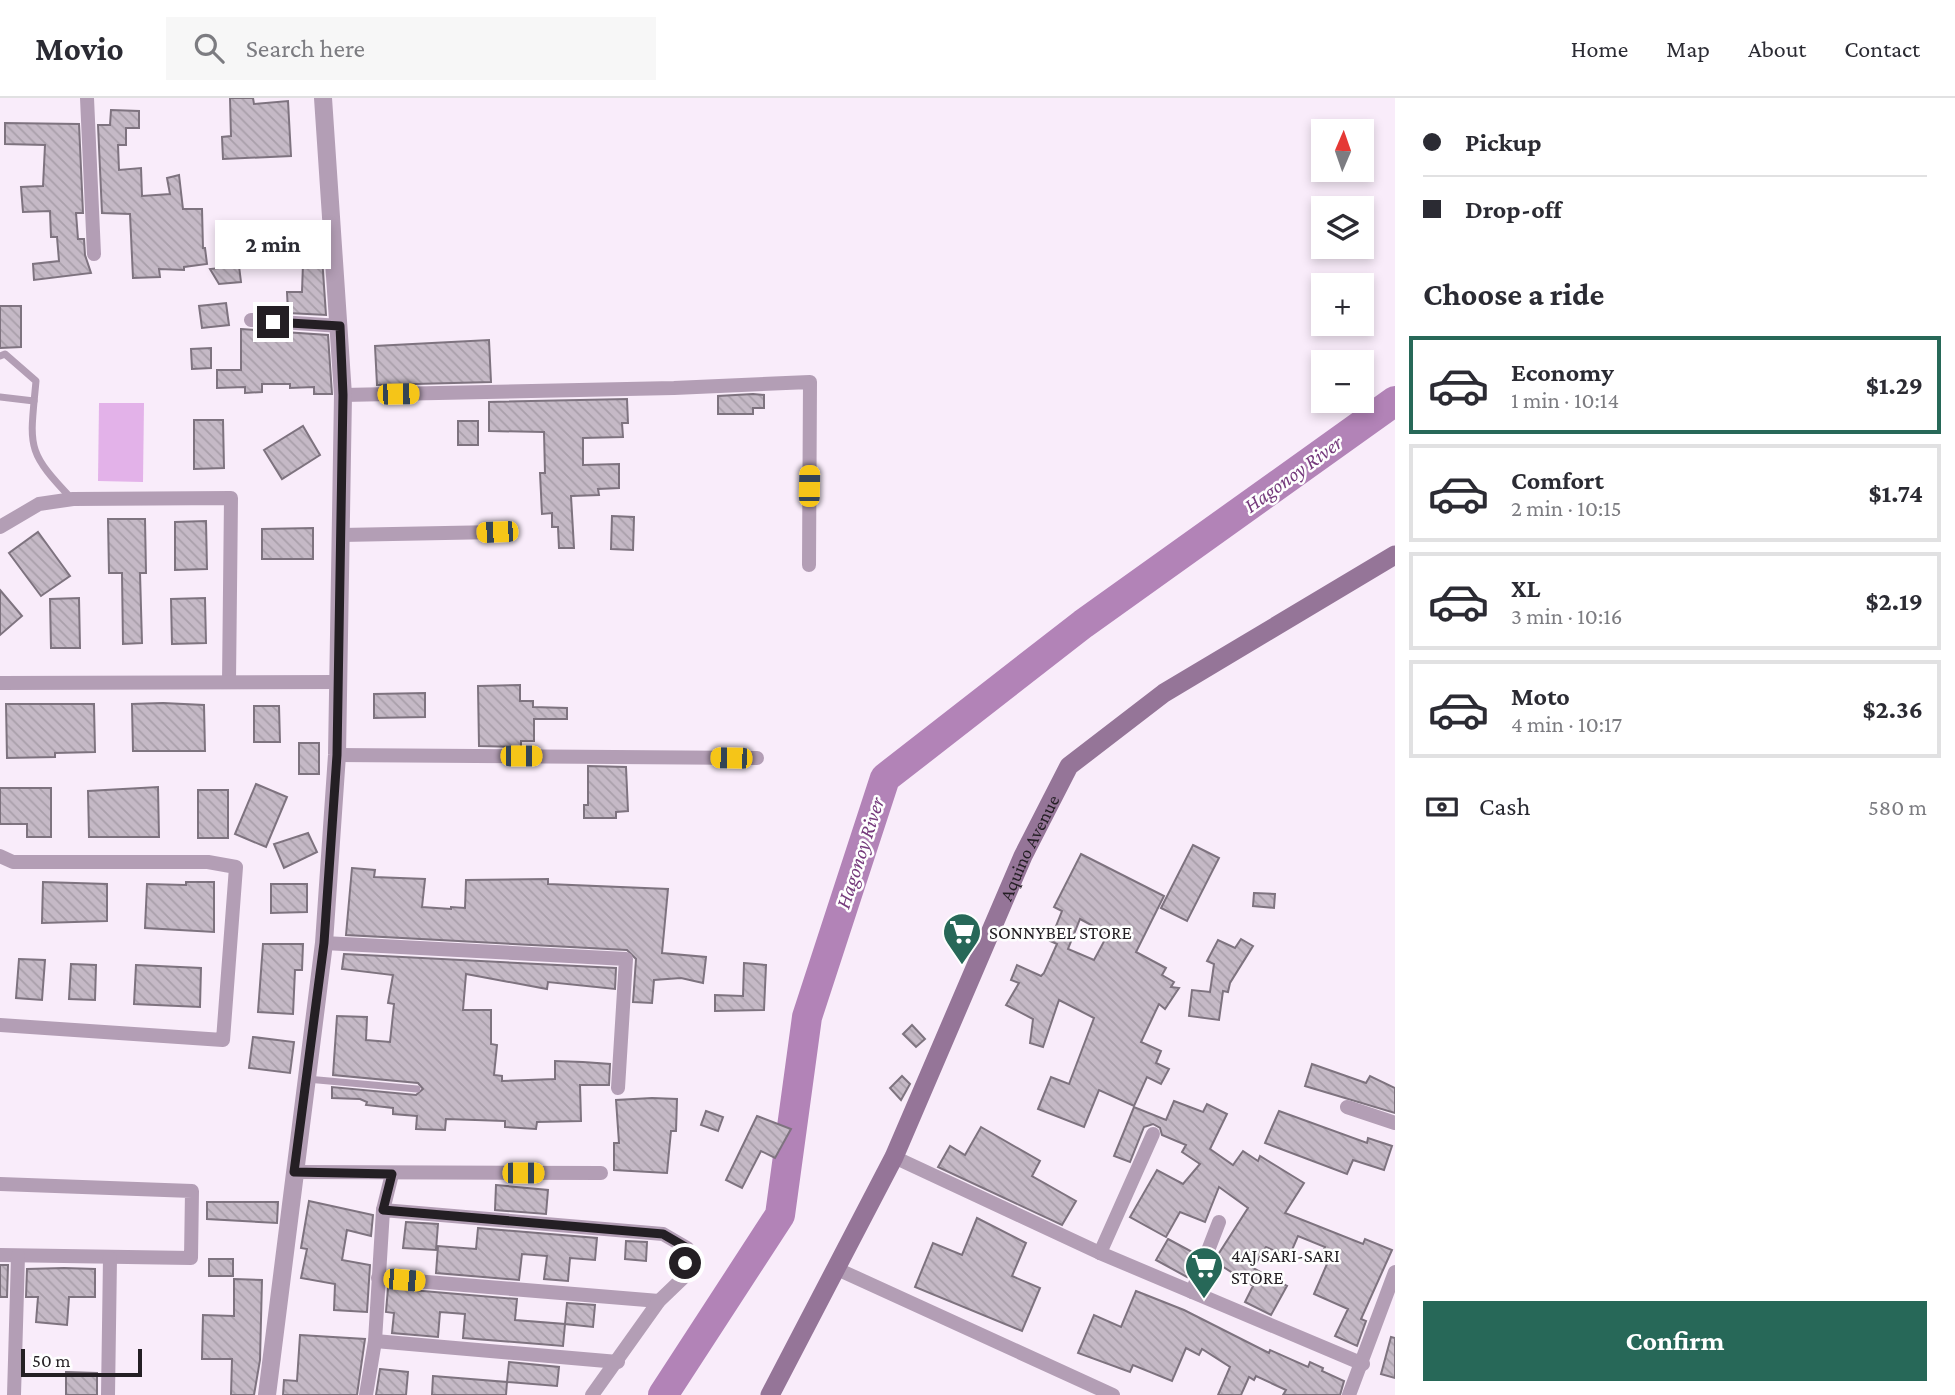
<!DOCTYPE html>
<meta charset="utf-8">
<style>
:root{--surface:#fff;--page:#f7f7f7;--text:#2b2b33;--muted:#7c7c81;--line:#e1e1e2;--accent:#276858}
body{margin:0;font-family:"Crimson Pro",serif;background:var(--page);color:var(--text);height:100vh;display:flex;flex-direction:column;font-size:26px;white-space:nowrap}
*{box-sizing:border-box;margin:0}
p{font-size:23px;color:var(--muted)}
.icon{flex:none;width:38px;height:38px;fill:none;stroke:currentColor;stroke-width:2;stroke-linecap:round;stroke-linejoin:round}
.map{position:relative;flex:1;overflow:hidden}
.drawer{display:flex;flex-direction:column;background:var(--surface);width:560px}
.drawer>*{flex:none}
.banner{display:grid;align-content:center;height:154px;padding:0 28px;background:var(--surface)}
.needle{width:46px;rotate:2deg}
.buttons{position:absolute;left:1311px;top:21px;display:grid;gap:14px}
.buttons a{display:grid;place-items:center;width:63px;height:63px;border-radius:0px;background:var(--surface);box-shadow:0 4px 10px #0003;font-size:35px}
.scale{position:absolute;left:21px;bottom:18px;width:121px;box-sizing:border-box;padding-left:7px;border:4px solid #241f24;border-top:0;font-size:19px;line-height:24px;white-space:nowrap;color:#241f24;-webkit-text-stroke:5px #fefefe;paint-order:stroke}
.end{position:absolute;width:32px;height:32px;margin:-16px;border:9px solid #241f24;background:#fff;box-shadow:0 0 0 4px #fff}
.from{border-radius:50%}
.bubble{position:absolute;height:49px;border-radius:0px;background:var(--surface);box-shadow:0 4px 10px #0003;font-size:23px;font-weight:700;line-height:49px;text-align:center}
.car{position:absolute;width:21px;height:42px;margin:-21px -10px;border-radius:9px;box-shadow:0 0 5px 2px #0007;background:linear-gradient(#f5c518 24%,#345 0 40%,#f5c518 0 76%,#345 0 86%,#f5c518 0)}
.banner b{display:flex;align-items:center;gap:24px;height:66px;font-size:26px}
.banner b+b{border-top:2px solid var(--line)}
.banner i{width:18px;height:18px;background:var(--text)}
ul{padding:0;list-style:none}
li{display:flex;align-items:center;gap:21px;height:98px;margin:0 14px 10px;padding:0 14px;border:4px solid var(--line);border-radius:0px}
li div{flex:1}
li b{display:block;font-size:26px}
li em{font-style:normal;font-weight:700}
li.selected{border-color:var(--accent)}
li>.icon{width:63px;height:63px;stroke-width:1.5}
h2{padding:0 28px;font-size:32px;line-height:84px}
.pay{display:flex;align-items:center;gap:18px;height:77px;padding:0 28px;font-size:26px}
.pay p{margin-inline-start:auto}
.button{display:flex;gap:14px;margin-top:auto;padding:14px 28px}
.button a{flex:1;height:80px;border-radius:0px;background:var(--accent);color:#fff;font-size:28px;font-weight:700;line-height:80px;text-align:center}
header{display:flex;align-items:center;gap:42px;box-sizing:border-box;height:98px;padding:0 35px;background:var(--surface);border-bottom:2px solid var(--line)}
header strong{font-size:33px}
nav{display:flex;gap:38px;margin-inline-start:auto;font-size:24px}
.search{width:490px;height:63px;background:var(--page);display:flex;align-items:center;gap:18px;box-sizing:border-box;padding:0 24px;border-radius:0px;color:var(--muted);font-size:26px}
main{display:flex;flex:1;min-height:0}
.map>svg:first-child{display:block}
.grass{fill:#e3b2e9}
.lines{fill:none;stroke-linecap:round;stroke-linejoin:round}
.river{stroke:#b283b7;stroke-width:30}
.building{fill:url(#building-back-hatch);stroke:#7e737f;stroke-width:2;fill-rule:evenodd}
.service{stroke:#b39eb5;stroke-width:7}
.minor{stroke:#b39eb5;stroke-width:14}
.tertiary{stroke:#b39eb5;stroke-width:18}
.secondary{stroke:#957598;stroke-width:19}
.route{stroke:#241f24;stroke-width:9}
.labels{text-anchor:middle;stroke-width:5;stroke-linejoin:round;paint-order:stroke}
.street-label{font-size:19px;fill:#241f24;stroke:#fefefe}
.poi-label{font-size:19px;fill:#241f24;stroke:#fefefe;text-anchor:start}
.water-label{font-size:21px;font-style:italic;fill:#753a7c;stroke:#fefefe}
</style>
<header>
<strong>Movio</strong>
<div class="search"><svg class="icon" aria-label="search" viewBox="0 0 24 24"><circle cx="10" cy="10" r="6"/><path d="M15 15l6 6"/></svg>Search here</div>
<nav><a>Home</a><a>Map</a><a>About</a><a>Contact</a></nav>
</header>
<main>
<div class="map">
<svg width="1395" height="1297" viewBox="0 0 1395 1297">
<defs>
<pattern id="building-back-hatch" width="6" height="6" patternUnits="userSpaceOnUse" patternTransform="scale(1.75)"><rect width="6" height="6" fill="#c5b9c6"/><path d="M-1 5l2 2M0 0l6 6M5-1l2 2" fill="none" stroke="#a99faa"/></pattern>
</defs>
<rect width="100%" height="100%" fill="#f9ecfa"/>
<path class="grass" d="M99 305H144L143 384 98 383Z"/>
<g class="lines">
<path class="river" d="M663 1297 780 1117 807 919 885 680 1083 526 1395 303"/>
</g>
<g class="building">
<path d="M230 0H253L254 6 288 3 291 58 223 61 222 39 231 38Z"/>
<path d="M111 12 139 13V30H126V47H118L119 72 141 70 142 98 170 96 167 80 179 77 183 111H202L203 150H205L207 166 184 169V172L159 171 160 179 133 180 130 116 102 115 98 27H110Z"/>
<path d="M5 25 79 26 83 115H76L78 141H84L85 157 91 175 34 182 33 166 59 163 57 139H51L50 113 23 114 21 89 43 88 45 47 5 46Z"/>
<path d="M313 130H320L326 217 288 215 287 194H302L303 165H298V150H312Z"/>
<path d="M239 168 241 184 219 186 210 171Z"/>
<path d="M226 205 229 227 202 230 199 208Z"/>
<path d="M0 208H21V249L0 250Z"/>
<path d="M241 231 328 237 332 296H314V289L290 290V286H262V294L245 295V289L217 290V272H241Z"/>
<path d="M489 242 491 284 377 287 375 248Z"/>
<path d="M211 250V270L192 271 191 251Z"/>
<path d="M753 296 764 297V310H753V316H718V298Z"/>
<path d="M627 301 628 325H622L623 339 583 340V367L619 366V390L598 391 599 397 571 398 574 450H559L558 429H552V415L542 416 540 375H545L544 334 489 333V304Z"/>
<path d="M194 322H223L224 370 194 371Z"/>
<rect x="458" y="323" width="20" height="24"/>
<path d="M303 328 320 357 282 381 264 352Z"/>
<path d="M612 418 634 419 633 452 611 451Z"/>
<path d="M108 421H145L146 475H140L142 545 123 546 122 475H109Z"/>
<path d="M206 423 207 471 175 472V424Z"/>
<path d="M313 430V461H262V431Z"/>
<path d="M38 434 70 478 41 498 9 455Z"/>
<path d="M0 492 22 518 0 537Z"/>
<path d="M79 500 80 550H51L50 501Z"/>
<path d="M205 500 206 545 172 546 171 501Z"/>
<path d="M520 587V603H533V609L567 610V621H534V643H521V649L479 648 478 588Z"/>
<path d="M425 595V619L374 620V596Z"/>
<path d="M163 605 204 607 205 653H133L132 606Z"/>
<path d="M6 606H94L95 654 55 655V659L7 660Z"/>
<path d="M254 608H279L280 644H254Z"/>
<rect x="299" y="645" width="20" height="31"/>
<path d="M588 668 626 669 628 713 616 714V720H584V707H588Z"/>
<path d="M256 686 287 699 266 749 235 736Z"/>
<path d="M158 689 159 739H89L88 693Z"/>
<path d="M0 690H51V739H27V726H0Z"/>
<rect x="198" y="692" width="30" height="48"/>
<path d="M308 735 317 754 284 770 274 746Z"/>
<path d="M1193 747 1219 760 1187 823 1161 810Z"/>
<path d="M1081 756 1164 798 1136 854 1166 870 1162 877 1174 884 1171 889 1179 890 1165 911 1159 906 1141 944 1161 953 1156 965 1169 971 1161 986 1147 979 1134 1008 1099 992 1084 1029 1038 1011 1051 979 1069 986 1094 920 1059 902 1043 949 1030 945 1033 921 1006 907 1019 885 1011 882 1017 867 1041 878 1044 875 1057 846 1050 843 1062 813 1054 809ZM1080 821 1108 836 1094 862 1068 851Z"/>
<path d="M352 770 375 772 374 779 425 781 422 809 451 811V809L465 810 466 782 548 781V786L668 791 662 855 706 859 703 885 681 880 654 882 652 905 633 904 636 861 627 852 346 837Z"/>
<path d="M43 784 107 786V823L42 825Z"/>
<path d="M186 784H214V834L145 830 147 786 186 787Z"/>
<path d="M271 786H307V814L271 815Z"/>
<path d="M1254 795 1275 796 1274 810 1253 808Z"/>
<path d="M1241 841 1253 848 1230 885 1228 894 1223 893 1219 922 1189 918 1192 892 1210 894 1214 866 1207 863 1218 842 1235 850Z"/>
<path d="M263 846H303L302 872H295L293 916 258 914Z"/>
<path d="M344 856 616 870 615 891 548 884 547 891 466 876 463 912H491V946L497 947 494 977 502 978V983L555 981V963L583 964 610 966 609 987H580L581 1023 537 1024 536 1031 505 1029V1023L446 1021 445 1032 416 1031 417 1018 393 1016V1010L366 1007 367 1004 360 1001 332 1000V989L416 997 423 991 418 985 333 977 337 918 367 919 366 942 390 944 394 906 388 905 393 877 342 871Z"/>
<path d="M19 861 45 862 42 902 16 900Z"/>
<path d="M744 865 766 867 764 912 715 913V897L743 898Z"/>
<path d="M71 866 96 867 95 902 69 901Z"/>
<path d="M136 867 201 870 200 909 134 906Z"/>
<path d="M912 927 925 941 916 949 903 936Z"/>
<path d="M253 939 294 944 290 975 249 970Z"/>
<path d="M1312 966 1366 985 1370 978 1395 990V1015L1305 988Z"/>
<path d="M902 978 910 986 901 1002 890 990Z"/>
<path d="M652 1000 677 1001 676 1033H671L667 1075 614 1072V1045H619L616 1002Z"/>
<path d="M1174 1003 1203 1014 1207 1006 1227 1016 1210 1051 1233 1067 1243 1053 1258 1063 1260 1058 1304 1085 1285 1115 1363 1146 1365 1141 1392 1152 1361 1221 1366 1223 1357 1248 1335 1238 1348 1211 1314 1196 1327 1166 1319 1163 1325 1149 1298 1138 1289 1159 1266 1149 1253 1170 1287 1188 1271 1217 1245 1204 1253 1188 1214 1163 1248 1110 1219 1089 1205 1124 1180 1114 1166 1139 1130 1119 1157 1072 1183 1086 1200 1066 1182 1054 1186 1047 1162 1037 1160 1030 1153 1026 1144 1029 1130 1064 1114 1058 1134 1009 1166 1022Z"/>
<path d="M706 1013 723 1019 718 1033 701 1027Z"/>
<path d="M1279 1013 1367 1045 1368 1040 1392 1048 1384 1072 1353 1062 1347 1076 1265 1045Z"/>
<path d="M757 1018 791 1031 775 1060 761 1053 742 1090 726 1082Z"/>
<path d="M981 1029 1040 1063 1032 1078 1076 1103 1062 1127 938 1069 950 1048 965 1057Z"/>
<path d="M496 1087 548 1092 546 1116 495 1112Z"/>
<path d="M309 1103 373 1117 371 1138 347 1132 342 1162 370 1167 367 1214 334 1212 335 1186 301 1180 307 1151 301 1150Z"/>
<path d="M207 1104H278L277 1125 207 1121Z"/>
<path d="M977 1120 1026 1145 1012 1178 1040 1190 1022 1233 915 1189 933 1145 962 1157Z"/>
<path d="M406 1124 438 1126 436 1152 403 1150Z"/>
<path d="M478 1130 597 1140 595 1162 570 1160 568 1183 544 1181 547 1158 522 1156 519 1182 436 1175 438 1148 476 1151Z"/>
<path d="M1168 1141 1196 1156 1187 1179 1156 1162Z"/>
<path d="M626 1143 647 1144 646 1163 625 1161Z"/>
<rect x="209" y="1161" width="24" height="17"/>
<path d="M0 1167H8L7 1199H0Z"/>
<path d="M64 1170 95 1171V1199H69L67 1227 36 1224 38 1199H26L27 1171Z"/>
<path d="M234 1181 262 1182 260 1262 254 1297H231L232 1261H202L203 1217 234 1218Z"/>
<path d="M388 1190 517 1201 515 1222 565 1226 563 1248 463 1240 465 1216 440 1214 438 1239 392 1235 394 1215 386 1214Z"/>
<path d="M1136 1193 1184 1212 1269 1255 1270 1252 1308 1269 1310 1264 1323 1270 1322 1273 1344 1283 1340 1297H1283L1286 1292 1256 1278 1254 1282 1249 1279 1241 1297H1218L1230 1269 1202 1251 1199 1257 1186 1250 1172 1283 1133 1267 1130 1274 1078 1255 1094 1217 1121 1229Z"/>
<path d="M567 1205 595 1207 593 1229 565 1226Z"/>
<path d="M300 1237 365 1241 357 1297H283L284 1282 297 1283Z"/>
<path d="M1391 1239 1395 1240V1280L1381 1276Z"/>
<path d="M509 1264 559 1269 557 1288 507 1284Z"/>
<path d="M380 1271 408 1274 406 1297H376Z"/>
<path d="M66 1274 97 1275V1297H66Z"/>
<path d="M433 1278 507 1284 506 1297H432Z"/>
</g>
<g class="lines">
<g class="service">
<path d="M0 258 5 256 36 283C30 349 25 352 72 401"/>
<path d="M0 299 34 303"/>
<path d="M307 981 417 991"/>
</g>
<g class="minor">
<path d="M87 0 94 156"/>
<path d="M251 222 340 228"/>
<path d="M343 297 674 290 810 284 809 467"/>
<path d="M0 429 39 406 73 401 231 400 229 584"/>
<path d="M341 437 497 434"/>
<path d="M0 585 338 584"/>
<path d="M337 657 757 660"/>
<path d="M0 758 13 764H208L236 769 223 942 0 927"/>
<path d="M324 845 626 861 618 990"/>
<path d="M1347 1009 1395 1025"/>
<path d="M894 1059 1100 1155 1363 1266"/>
<path d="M294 1074 601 1075"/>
<path d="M0 1086 192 1093 191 1160 0 1157"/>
<path d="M383 1112 392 1076"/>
<path d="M1100 1155 1153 1036"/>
<path d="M837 1171 1113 1297"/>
<path d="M378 1180 659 1203"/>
<path d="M1192 1194 1219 1124"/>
<path d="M375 1243 618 1264"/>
<path d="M14 1297 18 1158"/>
<path d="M108 1297 110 1160"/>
<path d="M366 1297 375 1243 383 1112 663 1136 687 1150 683 1180 659 1203 592 1297"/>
<path d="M1349 1297 1395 1174"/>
</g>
<path class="tertiary" d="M267 1297 324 845 337 657 343 297 323 0"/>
<path class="secondary" id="s1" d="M770 1297 894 1059 1023 758 1069 668 1164 595 1395 457"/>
</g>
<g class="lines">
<path class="route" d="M273 224 340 228 343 297 337 657 324 845 294 1074 392 1076 383 1112 663 1136 687 1150 685 1165"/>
</g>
<defs>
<symbol id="supermarket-pin" viewBox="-11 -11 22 30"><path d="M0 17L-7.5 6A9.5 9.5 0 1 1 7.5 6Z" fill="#276858" stroke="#fefefe"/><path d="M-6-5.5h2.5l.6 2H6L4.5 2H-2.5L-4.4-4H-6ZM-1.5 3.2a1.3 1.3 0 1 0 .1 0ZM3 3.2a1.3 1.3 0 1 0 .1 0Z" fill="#fff"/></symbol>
</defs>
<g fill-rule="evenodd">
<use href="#supermarket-pin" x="940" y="812" width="44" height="60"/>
<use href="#supermarket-pin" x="1182" y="1146" width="44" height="60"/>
</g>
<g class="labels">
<g class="street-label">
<text dy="7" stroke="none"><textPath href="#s1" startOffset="606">Aquino Avenue</textPath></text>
</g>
<g class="poi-label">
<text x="989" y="841">SONNYBEL STORE</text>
<text x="1231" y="1164">4AJ SARI-SARI<tspan x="1231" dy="22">STORE</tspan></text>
</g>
<g class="water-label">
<text transform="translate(1293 376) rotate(-36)" y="7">Hagonoy River</text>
<text transform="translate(860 755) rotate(-72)" y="7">Hagonoy River</text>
</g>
</g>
</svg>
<div class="buttons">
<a><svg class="needle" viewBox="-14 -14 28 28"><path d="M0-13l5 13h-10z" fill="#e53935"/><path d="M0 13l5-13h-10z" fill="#7c7c81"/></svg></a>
<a><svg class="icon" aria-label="layers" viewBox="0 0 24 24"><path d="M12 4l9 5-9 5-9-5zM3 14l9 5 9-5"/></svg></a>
<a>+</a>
<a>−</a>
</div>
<div class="scale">50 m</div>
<i class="end from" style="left:685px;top:1165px"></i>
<i class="end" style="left:273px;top:224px"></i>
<div class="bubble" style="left:215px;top:122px;width:116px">2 min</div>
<i class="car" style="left:398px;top:296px;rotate:89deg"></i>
<i class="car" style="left:809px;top:388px;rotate:1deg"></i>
<i class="car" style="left:497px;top:434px;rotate:268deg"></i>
<i class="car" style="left:521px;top:658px;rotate:90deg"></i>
<i class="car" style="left:731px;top:660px;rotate:271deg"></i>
<i class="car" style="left:523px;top:1075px;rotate:90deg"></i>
<i class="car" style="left:404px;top:1182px;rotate:95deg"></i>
</div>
<section class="drawer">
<div class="banner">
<b><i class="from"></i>Pickup</b>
<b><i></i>Drop-off</b>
</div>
<h2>Choose a ride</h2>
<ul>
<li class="selected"><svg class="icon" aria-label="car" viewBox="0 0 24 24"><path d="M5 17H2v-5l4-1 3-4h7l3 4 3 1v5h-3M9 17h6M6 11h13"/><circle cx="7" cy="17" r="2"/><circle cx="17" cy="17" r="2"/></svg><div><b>Economy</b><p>1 min · 10:14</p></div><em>$1.29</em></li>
<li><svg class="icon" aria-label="car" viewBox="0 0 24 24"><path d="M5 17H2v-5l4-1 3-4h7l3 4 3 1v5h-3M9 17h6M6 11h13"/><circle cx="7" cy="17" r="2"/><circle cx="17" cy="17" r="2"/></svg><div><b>Comfort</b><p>2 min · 10:15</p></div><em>$1.74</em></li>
<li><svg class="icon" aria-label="car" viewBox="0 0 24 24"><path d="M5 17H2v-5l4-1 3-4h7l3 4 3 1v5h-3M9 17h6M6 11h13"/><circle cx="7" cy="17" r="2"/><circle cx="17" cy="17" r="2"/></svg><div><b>XL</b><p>3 min · 10:16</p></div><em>$2.19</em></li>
<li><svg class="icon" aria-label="car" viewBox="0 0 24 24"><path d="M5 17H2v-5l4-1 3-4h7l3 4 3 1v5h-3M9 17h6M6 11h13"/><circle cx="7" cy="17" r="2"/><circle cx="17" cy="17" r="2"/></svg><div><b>Moto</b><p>4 min · 10:17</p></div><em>$2.36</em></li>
</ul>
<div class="pay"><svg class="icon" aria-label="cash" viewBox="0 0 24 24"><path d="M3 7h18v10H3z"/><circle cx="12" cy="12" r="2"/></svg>Cash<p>580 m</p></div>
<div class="button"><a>Confirm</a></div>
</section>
</main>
